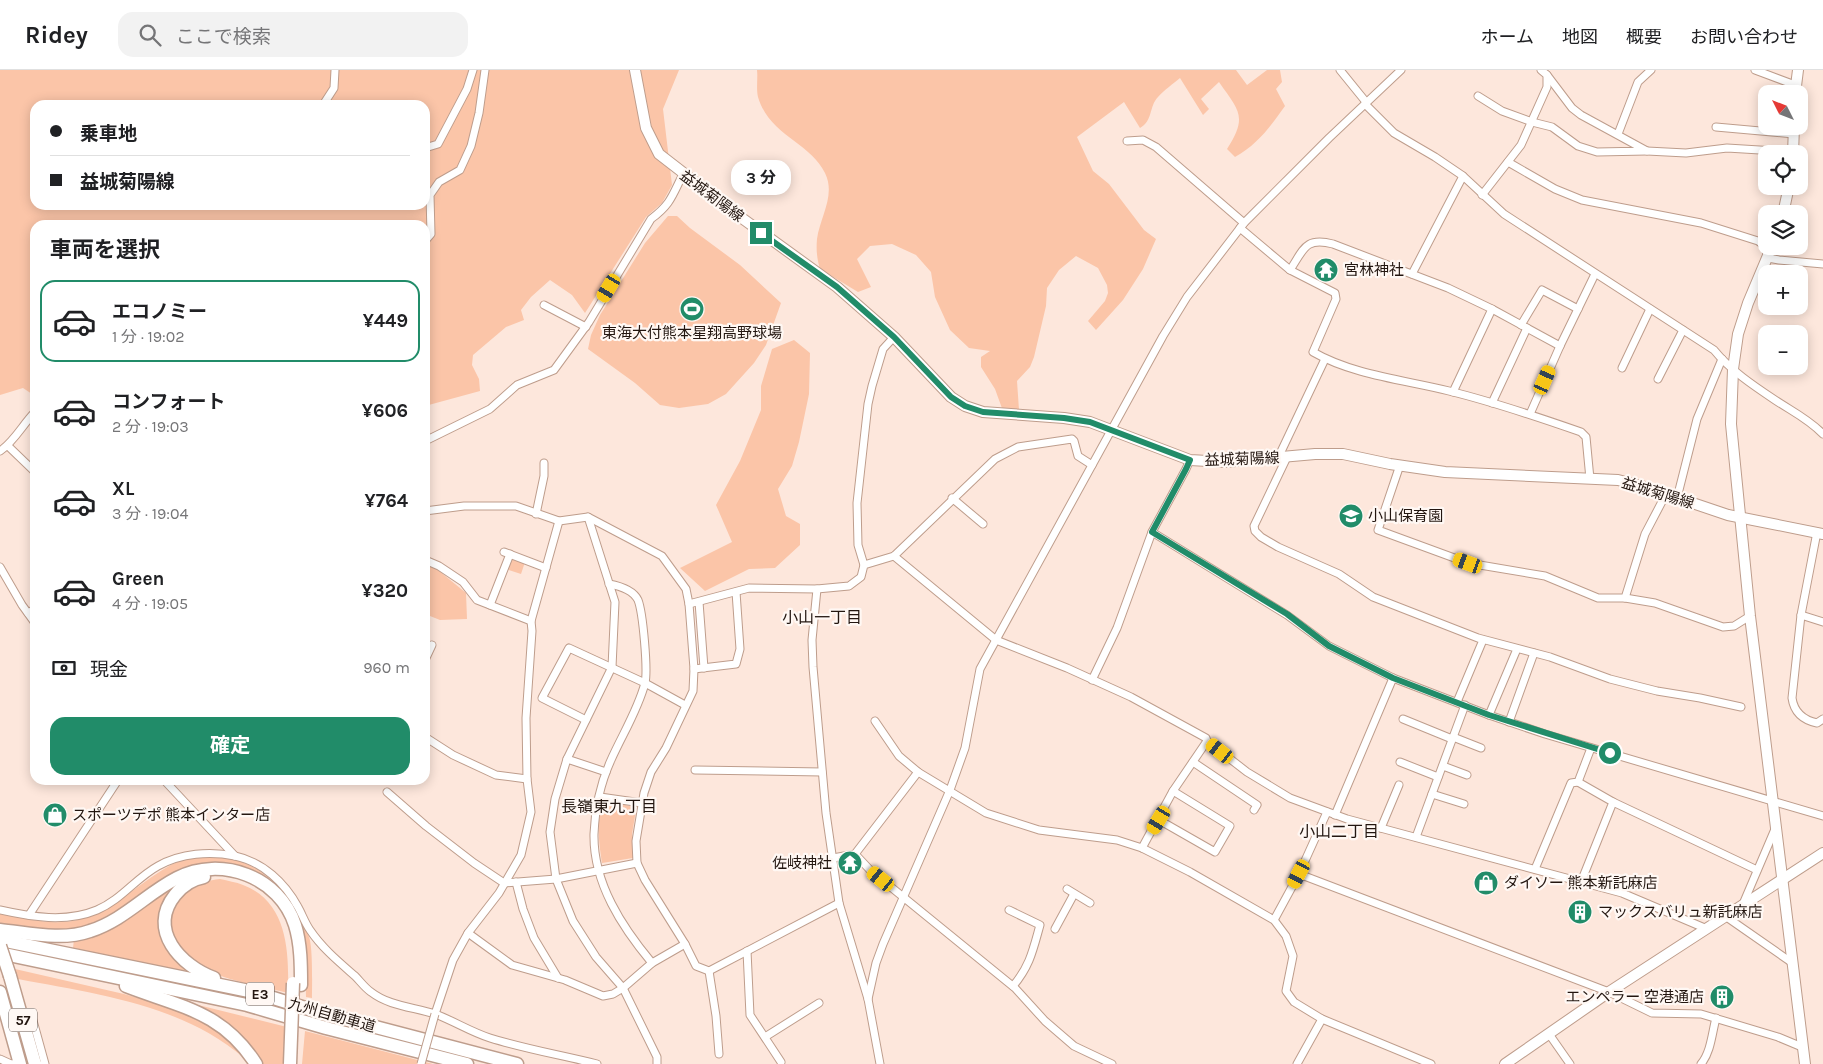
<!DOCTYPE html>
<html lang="ja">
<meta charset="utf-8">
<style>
:root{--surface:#fff;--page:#f2f2f2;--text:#202124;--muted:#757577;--line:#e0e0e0;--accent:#218c69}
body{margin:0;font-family:Karla,"Noto Sans JP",sans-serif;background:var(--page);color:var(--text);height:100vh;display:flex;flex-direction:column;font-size:19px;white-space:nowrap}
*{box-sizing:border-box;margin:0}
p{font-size:16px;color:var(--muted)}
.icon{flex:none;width:28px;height:28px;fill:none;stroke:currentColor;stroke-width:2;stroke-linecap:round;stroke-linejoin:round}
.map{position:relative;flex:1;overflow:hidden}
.drawer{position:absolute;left:30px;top:150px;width:400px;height:565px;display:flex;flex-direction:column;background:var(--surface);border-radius:15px;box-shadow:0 2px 12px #0003}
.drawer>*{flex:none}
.banner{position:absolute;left:30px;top:30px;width:400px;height:110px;border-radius:15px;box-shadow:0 2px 12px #0003;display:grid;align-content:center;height:110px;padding:0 20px;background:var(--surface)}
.needle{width:32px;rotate:312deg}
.tools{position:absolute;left:1758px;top:15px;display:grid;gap:10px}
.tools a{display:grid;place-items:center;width:50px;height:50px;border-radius:10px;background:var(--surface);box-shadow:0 2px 12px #0003;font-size:25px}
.end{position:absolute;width:22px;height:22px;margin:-11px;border:6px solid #218c69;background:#fff;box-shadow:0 0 0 2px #fff}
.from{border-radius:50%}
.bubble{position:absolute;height:35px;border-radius:15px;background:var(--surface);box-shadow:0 2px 12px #0003;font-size:16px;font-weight:700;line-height:35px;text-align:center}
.car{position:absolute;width:15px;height:30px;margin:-15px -8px;border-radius:6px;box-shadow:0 0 4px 1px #0007;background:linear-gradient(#f5c518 24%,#345 0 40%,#f5c518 0 76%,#345 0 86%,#f5c518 0)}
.banner b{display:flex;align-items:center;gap:18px;height:48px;font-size:19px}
.banner b+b{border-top:1px solid var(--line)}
.banner i{width:12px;height:12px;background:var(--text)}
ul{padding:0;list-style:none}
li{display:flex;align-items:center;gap:15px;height:82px;margin:0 10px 8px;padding:0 10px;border:2px solid transparent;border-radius:15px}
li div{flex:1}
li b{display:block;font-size:19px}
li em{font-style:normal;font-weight:700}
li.current{border-color:var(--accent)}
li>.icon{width:45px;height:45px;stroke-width:1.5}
h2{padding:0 20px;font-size:22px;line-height:60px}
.pay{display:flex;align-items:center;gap:12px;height:55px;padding:0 20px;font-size:19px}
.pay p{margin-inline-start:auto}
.cta{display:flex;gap:10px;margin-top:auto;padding:10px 20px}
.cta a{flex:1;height:58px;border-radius:15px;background:var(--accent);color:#fff;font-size:20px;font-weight:700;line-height:58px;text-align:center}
header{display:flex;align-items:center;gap:30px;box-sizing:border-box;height:70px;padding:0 25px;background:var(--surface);border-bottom:1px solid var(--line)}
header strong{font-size:24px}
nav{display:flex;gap:28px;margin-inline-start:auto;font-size:18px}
.search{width:350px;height:45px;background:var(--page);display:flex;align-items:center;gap:12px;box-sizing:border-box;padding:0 18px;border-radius:15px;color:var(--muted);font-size:19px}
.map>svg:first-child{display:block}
.green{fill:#fbc5a8;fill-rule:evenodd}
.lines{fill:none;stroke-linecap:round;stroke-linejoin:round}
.street-casing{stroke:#be9d8c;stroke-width:9}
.secondary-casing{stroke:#be9d8c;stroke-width:12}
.highway-casing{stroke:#be9d8c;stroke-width:15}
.street{stroke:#fff;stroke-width:7}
.secondary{stroke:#fff;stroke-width:10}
.highway{stroke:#fff;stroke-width:12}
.street-bridge-casing{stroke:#be9d8c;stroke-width:9;stroke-linecap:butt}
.highway-bridge-casing{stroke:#be9d8c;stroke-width:15;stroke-linecap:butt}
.street-bridge{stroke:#fff;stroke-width:7}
.highway-bridge{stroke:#fff;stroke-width:12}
.route{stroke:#218c69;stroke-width:6}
.labels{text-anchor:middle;stroke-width:4.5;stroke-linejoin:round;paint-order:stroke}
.shield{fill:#fff8f4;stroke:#655a54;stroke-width:1}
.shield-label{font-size:14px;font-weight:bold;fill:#231610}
.street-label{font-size:15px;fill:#231610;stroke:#fff8f4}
.poi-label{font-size:15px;fill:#231610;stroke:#fff8f4;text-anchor:start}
.neighbourhood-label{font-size:16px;fill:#231610;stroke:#fff8f4}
</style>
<header>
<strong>Ridey</strong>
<div class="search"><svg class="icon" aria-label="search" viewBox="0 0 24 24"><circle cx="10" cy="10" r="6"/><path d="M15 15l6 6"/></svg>ここで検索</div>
<nav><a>ホーム</a><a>地図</a><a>概要</a><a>お問い合わせ</a></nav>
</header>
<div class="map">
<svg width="1823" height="994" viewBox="0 0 1823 994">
<rect width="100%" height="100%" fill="#fde7dc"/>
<g class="green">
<path d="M0 0H679L663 39 672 115 662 133 646 147 585 243 572 225 550 210 531 227 521 240 524 250 506 257 473 285 472 295 479 309 480 321 425 336V155H35V326L23 318 0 325ZM35 35H425V135H35Z"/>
<path d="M757 0H1236L1247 15 1267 0H1280L1282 12 1276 19 1285 36C1270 57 1258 74 1235 87L1227 79C1248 46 1239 41 1219 12L1201 29 1209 39 1203 45 1180 8C1173 14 1164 20 1158 27 1149 36 1153 51 1140 58L1124 32 1077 67 1093 101 1109 114 1144 160 1156 169 1143 199 1123 230 1096 260 1088 251 1105 231 1108 223 1107 215 1098 198 1076 186 1059 200 1047 218 1046 236 1034 287 1030 297 1017 311 1019 340 1003 341 995 319 981 297V287L990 281 969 278 950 260 935 227 931 202 916 185 892 174 870 176 857 189 871 217 858 222 820 199C817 189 816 180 817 169 820 147 836 125 825 103 811 73 769 65 758 27 756 18 758 8 757 0Z"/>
<path d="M668 146H677L690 158 740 195 781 233 766 275 754 293 726 324 708 334 679 338 660 335 635 313 588 279 591 265 600 245 645 173Z"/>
<path d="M794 270 810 283 809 324 799 372 792 396 778 419 786 446 800 454V475L775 498 749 499 705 521 680 498 732 472 716 435 740 391 761 340V316L772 279Z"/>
<path d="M511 487 525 492 521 504 506 499Z"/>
<path d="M425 494 438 500 466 523 467 549 440 550 425 544Z"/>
<path d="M606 731 635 737 636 740 632 764 633 788 602 793C600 779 594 742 606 731Z"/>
<path d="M203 786C212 787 221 786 230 788 271 799 293 829 309 867 313 877 312 916 312 928L306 927 305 889 301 859 251 800 235 795 215 793 200 794 124 840 93 856 57 862 0 854V844C25 848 52 856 77 850 116 841 141 809 177 792 185 789 194 788 203 786Z"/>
<path d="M220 809C228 811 236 812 243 815 288 832 289 882 288 923 249 913 189 907 173 866 170 857 168 845 173 836 187 816 197 812 220 809Z"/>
<path d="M176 811 161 849 196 905 73 878 74 869Z"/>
<path d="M15 899 124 924 181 940 226 964 244 988C181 934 96 924 18 909Z"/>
<path d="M186 932 287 957 285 994H261Z"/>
<path d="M305 961 433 994H302Z"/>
</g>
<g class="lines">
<defs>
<g id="street">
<path d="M1340 0 1366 32"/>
<path d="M1755 0 1795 15"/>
<path d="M1478 26 1502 41 1532 52 1552 57 1578 76 1597 82 1647 81 1581 45 1572 38 1547 5"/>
<path d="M1365 34 1394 63 1435 87 1463 106 1504 144 1714 280C1730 300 1754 316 1775 330 1793 342 1807 348 1823 364"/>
<path d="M323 35 334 18 335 0"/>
<path d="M1716 57 1794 64"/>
<path d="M1618 64 1638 12 1651 0"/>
<path d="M1127 71 1143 70 1156 77 1244 153"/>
<path d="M425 78 438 74 467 19 473 0"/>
<path d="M1647 81 1686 83 1727 78 1793 82"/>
<path d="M1508 92 1555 119 1582 130 1701 153 1758 171 1765 176 1768 188 1779 190 1823 194"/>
<path d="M1482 125 1521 75 1547 17V5L1541 0"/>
<path d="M1240 158 1290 200 1335 223 1336 229 1313 282C1353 305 1405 310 1449 321 1494 332 1538 347 1581 362L1586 367 1590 409"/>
<path d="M425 171 431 164 430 125 439 112 460 100 471 76 479 43 485 0"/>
<path d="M1290 200C1304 179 1305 167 1333 174L1448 218 1492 239 1560 276"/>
<path d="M1412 204 1463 106"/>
<path d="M544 235 586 257"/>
<path d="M1521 255 1542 220 1578 239"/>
<path d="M1622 298 1650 239"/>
<path d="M1658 309 1683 260"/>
<path d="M1453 322 1492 239"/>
<path d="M1492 333 1527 258"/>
<path d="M1530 344 1560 276 1595 204"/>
<path d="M425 371 490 339 517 315 554 300 589 252 651 149C671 134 672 126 683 104"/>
<path d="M8 376 35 402"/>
<path d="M0 381C14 372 23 354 35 342"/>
<path d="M1287 387 1254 456 1255 461 1261 467 1278 477 1339 504 1373 527 1478 568 1550 587 1610 609 1657 621 1700 628 1741 637"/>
<path d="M1278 388 1325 289"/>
<path d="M1400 395 1378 460 1468 493 1545 506 1598 528H1625L1645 464 1666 424"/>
<path d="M952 428 983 454"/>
<path d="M1677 428 1697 349 1722 289"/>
<path d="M425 441 464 436H516L559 451 588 447 662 486 686 519 689 534 694 599 693 621 666 678 651 702 644 723 636 771 637 793 645 810 685 874 696 896 709 901 839 833"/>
<path d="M536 444 544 406V393"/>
<path d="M588 447 615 532 612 597 567 689 555 729 550 762 556 809 573 851 596 887 623 918 657 987V994"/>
<path d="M1152 462 1287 545 1329 576 1393 608 1489 645 1545 664 1823 746"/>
<path d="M1817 462 1801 545 1792 628C1794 642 1803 650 1817 653L1823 649"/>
<path d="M504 482 546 498"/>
<path d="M894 486 996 570 1067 598 1131 627 1206 668 1207 671 1247 702 1290 728 1347 749 1622 823 1707 859"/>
<path d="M425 490 439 496 463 512 477 530 531 551"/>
<path d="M864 495 858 475 857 433 868 334 872 316 883 279 894 267"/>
<path d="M0 497 22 535 35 553"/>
<path d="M609 514C620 516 633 520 638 530 643 543 648 600 645 613 638 640 622 665 611 690 601 712 595 739 594 764 593 813 622 857 652 893"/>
<path d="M817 519 812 570 813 597 826 743 839 833 868 929 880 994"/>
<path d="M1625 528 1655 533 1723 557 1734 556 1750 546"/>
<path d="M699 532 704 598"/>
<path d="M689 534 749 518 817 519 849 516 861 507 864 495 894 486 995 389 1018 377 1072 369 1074 371 1078 386 1092 395"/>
<path d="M490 535 510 484"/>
<path d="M28 543 35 539"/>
<path d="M1801 545 1823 552"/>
<path d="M425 590 432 575"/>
<path d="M694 599 736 594 740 579 736 522"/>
<path d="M1092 610 1117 558 1152 462 1186 399 1190 390"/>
<path d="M1457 632 1483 570"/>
<path d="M1489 645 1517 579"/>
<path d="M1403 649 1452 669"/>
<path d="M586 650 542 628 569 578 645 613 685 635"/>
<path d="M875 651 899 686 918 702"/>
<path d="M1509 652 1534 583"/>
<path d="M425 667 453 685 496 705 527 709"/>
<path d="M1453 667 1481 678"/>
<path d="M567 689 606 702"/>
<path d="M1193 692 1257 735 1254 740"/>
<path d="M1400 692 1438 707"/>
<path d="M1443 696 1467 705"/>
<path d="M695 700 822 702"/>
<path d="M164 710 235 786"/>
<path d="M1578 712 1613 732 1581 812"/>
<path d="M387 722 426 756 474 793 504 813 556 809 637 793"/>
<path d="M1432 724 1464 734"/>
<path d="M600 727 642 733"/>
<path d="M1613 732 1757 800"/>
<path d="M1335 745 1393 608"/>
<path d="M1159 750 1215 782 1230 756 1173 721"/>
<path d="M1381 758 1399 715"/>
<path d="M1416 767 1465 635"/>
<path d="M1142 778 1173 721 1207 671"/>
<path d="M855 784 870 800 1015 918 1045 951 1074 976 1112 994"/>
<path d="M833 788 855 784 918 702 986 743 1039 760 1117 770 1142 778 1190 802 1274 850 1286 866 1293 886 1286 921 1294 932 1322 949 1431 994"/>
<path d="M1535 799 1571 713 1578 712 1591 678"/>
<path d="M1299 804 1327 742"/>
<path d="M516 812 523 839 534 868 558 908"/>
<path d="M1067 819 1090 833"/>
<path d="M1743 834 1775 759"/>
<path d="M0 840C31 847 66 853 97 840 121 830 136 808 158 796 181 783 210 781 235 786 263 792 285 813 298 837 302 844 305 853 310 860 322 878 339 892 355 906 360 911 365 918 371 922 389 936 413 937 435 944 454 951 471 962 490 968 525 979 561 985 597 994"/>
<path d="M1009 840 1040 855C1033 880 1030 896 1013 916"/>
<path d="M29 845 118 710"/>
<path d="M1725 846 1791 892"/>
<path d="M1274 850 1299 804 1609 922 1652 943 1701 944 1778 967 1802 977"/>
<path d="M1055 859 1074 824"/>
<path d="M468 863 512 895 565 910 603 926 613 924 623 918 652 893 685 874"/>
<path d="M747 881 750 945 781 992"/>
<path d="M709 901 716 946 719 984"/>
<path d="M868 929 876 893 883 874 950 720 965 678 980 599 1163 266 1187 227 1244 153 1329 68 1401 0"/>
<path d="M435 944 453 890 468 863 499 823 521 785 531 742 527 709 526 648 532 561 531 551 559 451"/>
<path d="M32 947 45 994H43"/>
<path d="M1549 964 1570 994"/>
<path d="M765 967 819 933"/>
<path d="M0 989 11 994 20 993"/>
<path d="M1297 994 1322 949"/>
<path d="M1701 994C1711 982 1712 963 1716 948"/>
</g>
<g id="secondary">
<path d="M635 0 646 58 659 84 739 146 837 217 894 267 951 327 965 336 983 342 1064 348 1090 352 1190 390 1225 392 1315 384H1343L1390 394 1445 402 1618 410 1645 417 1728 445 1823 464"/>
<path d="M1795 24 1798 0"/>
<path d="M1793 84 1794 56"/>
<path d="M1783 144 1789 116"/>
<path d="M1772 176 1748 233 1738 264 1733 299 1731 354 1750 546 1805 994"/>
<path d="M1505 994 1609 922 1823 783"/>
</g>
<g id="highway">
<path d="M204 807C192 809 183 815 175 825 147 860 181 896 214 908"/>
<path d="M0 860C29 863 62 871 90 861 124 850 146 824 177 808 221 785 280 807 295 855 301 874 301 896 301 915"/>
<path d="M0 870 254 922 318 942 517 994"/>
<path d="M0 883 247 935 326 958 467 994"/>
<path d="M10 906 35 994"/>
<path d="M126 916C180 937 222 941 256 994"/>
<path d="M0 922 20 994"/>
</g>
</defs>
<use href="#street" class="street-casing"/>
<use href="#secondary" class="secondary-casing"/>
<use href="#highway" class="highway-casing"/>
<use href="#street" class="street"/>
<use href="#secondary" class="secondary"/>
<use href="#highway" class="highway"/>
<defs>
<path id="street-bridge" d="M421 994 435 944"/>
<g id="highway-bridge">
<path d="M0 876 10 906"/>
<path d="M290 994 293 913"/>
</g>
</defs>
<use href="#street-bridge" class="street-bridge-casing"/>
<use href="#highway-bridge" class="highway-bridge-casing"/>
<use href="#street-bridge" class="street-bridge"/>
<use href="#highway-bridge" class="highway-bridge"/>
</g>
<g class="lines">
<path class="route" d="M761 163 837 217 894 267 951 327 965 336 983 342 1064 348 1090 352 1190 390 1186 399 1152 462 1287 544 1329 576 1393 608 1489 645 1610 683"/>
</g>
<defs>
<symbol id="temple-disc" viewBox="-11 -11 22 22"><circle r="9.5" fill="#218c69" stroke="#fff8f4"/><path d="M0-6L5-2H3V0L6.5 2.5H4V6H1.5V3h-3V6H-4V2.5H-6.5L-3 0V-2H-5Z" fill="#fff"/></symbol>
<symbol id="stadium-disc" viewBox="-11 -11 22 22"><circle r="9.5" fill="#218c69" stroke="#fff8f4"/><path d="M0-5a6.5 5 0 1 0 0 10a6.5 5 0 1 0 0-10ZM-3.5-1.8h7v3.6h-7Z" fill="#fff"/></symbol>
<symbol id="school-disc" viewBox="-11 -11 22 22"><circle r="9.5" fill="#218c69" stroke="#fff8f4"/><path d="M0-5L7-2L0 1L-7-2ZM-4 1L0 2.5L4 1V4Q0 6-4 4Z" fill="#fff"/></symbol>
<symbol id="shop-disc" viewBox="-11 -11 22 22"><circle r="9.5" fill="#218c69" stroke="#fff8f4"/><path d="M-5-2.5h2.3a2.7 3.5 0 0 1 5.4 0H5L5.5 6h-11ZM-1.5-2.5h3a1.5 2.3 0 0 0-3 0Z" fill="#fff"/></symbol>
<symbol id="building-disc" viewBox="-11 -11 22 22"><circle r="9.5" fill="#218c69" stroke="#fff8f4"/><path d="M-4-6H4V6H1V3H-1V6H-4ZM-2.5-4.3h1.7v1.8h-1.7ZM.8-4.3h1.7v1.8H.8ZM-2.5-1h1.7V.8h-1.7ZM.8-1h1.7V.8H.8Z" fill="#fff"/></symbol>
</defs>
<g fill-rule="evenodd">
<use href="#temple-disc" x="1312" y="186" width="28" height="28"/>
<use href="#stadium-disc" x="678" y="225" width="28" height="28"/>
<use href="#school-disc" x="1337" y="432" width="28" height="28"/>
<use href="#shop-disc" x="41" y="731" width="28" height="28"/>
<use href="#temple-disc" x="836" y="779" width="28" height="28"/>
<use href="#shop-disc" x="1472" y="799" width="28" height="28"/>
<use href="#building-disc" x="1566" y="828" width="28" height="28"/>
<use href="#building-disc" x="1708" y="913" width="28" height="28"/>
</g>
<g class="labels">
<g class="shield">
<rect x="246" y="912.5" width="28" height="23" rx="4"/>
<rect x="9" y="938.5" width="28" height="23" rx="4"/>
</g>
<g class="shield-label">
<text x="260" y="929">E3</text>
<text x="23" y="955">57</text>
</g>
<g class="street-label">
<text transform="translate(712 126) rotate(37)" y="5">益城菊陽線</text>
<text transform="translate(1242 389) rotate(-2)" y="5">益城菊陽線</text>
<text transform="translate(1658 423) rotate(17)" y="5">益城菊陽線</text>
<text transform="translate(332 945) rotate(16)" y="5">九州自動車道</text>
</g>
<g class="poi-label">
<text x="1344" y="205">宮林神社</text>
<text x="692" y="268" text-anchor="middle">東海大付熊本星翔高野球場</text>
<text x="1368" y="451">小山保育園</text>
<text x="72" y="750">スポーツデポ 熊本インター店</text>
<text x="832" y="798" text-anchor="end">佐岐神社</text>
<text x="1504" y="818">ダイソー 熊本新託麻店</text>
<text x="1598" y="847">マックスバリュ新託麻店</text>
<text x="1704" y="932" text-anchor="end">エンペラー 空港通店</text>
</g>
<g class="neighbourhood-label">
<text x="822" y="553">小山一丁目</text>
<text x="609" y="742">長嶺東九丁目</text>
<text x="1339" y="767">小山二丁目</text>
</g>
</g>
</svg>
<div class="tools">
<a><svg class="needle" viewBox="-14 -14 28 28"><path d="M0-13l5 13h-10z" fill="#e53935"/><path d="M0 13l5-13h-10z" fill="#757577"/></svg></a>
<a><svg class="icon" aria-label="locate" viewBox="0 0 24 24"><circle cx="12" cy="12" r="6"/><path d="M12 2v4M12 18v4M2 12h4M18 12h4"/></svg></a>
<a><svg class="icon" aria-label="layers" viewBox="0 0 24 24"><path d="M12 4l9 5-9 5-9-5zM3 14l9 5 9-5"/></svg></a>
<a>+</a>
<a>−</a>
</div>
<i class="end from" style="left:1610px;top:683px"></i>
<i class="end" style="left:761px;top:163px"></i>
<div class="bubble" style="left:731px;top:90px;width:60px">3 分</div>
<i class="car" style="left:609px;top:218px;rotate:211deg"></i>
<i class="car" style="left:1545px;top:310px;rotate:24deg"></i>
<i class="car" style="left:1468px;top:493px;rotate:290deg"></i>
<i class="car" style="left:1220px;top:681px;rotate:308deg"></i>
<i class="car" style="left:1159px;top:750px;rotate:211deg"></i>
<i class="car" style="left:1299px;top:804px;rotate:208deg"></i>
<i class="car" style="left:881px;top:809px;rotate:309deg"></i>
<div class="banner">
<b><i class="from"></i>乗車地</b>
<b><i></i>益城菊陽線</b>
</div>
<section class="drawer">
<h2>車両を選択</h2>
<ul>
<li class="current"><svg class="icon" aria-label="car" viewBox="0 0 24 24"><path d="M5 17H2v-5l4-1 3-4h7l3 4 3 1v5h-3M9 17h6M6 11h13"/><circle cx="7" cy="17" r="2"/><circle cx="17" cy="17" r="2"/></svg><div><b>エコノミー</b><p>1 分 · 19:02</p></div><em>¥449</em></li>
<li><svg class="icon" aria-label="car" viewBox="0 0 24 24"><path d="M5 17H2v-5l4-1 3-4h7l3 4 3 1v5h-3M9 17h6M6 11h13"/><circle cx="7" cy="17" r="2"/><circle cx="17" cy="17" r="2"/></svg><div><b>コンフォート</b><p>2 分 · 19:03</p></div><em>¥606</em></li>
<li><svg class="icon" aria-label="car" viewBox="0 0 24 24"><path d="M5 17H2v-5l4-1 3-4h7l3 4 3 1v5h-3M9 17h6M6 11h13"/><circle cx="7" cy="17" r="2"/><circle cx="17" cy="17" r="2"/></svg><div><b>XL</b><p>3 分 · 19:04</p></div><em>¥764</em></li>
<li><svg class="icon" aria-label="car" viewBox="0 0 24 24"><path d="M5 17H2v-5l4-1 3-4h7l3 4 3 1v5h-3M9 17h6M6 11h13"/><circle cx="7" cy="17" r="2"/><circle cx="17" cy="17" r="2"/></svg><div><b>Green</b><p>4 分 · 19:05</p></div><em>¥320</em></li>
</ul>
<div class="pay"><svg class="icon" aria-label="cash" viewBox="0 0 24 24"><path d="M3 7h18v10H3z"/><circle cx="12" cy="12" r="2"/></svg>現金<p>960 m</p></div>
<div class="cta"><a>確定</a></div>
</section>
</div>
